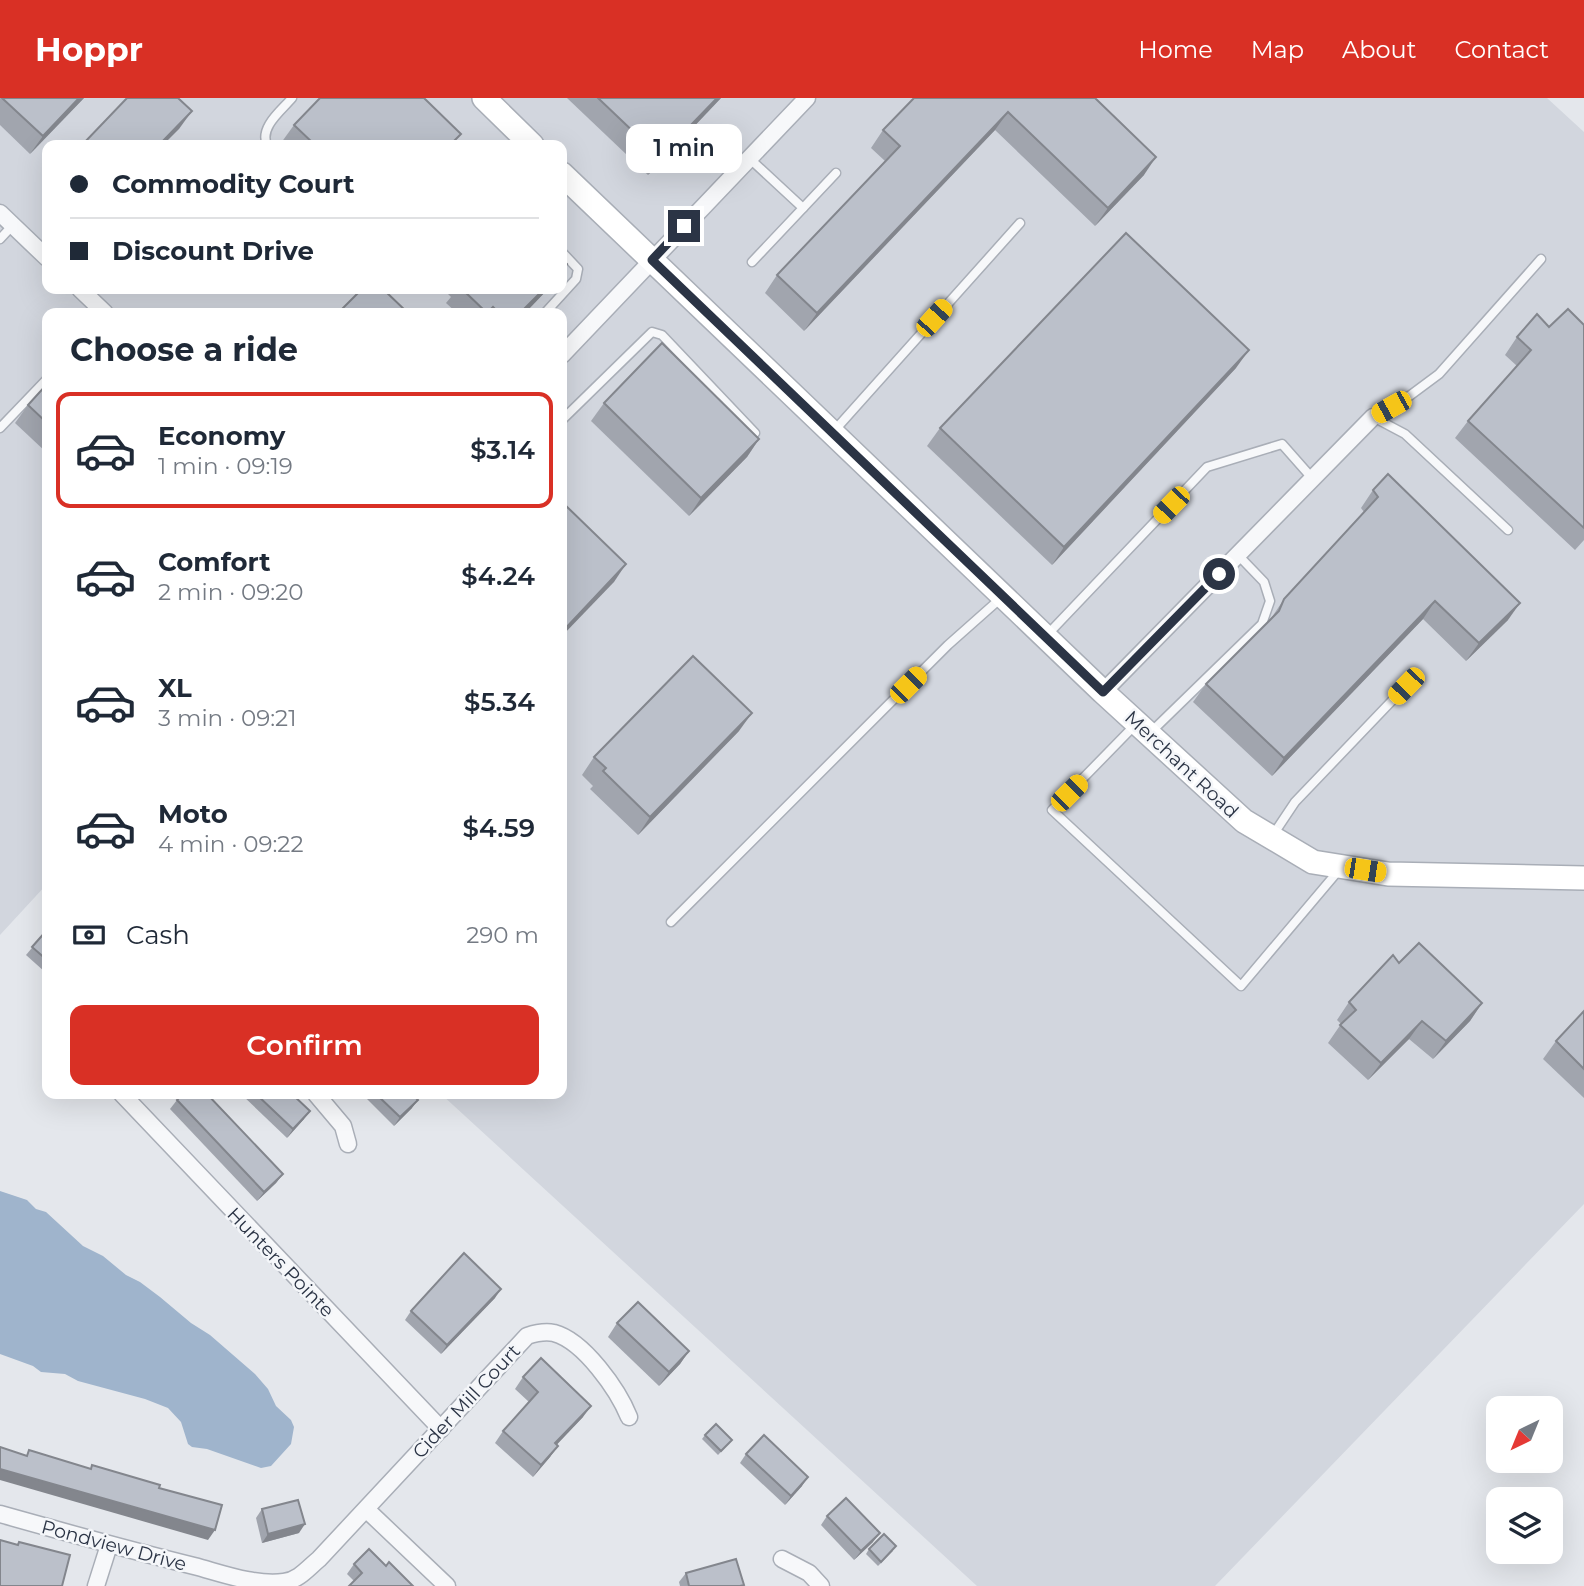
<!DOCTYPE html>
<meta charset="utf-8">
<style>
:root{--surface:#fff;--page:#f6f6f7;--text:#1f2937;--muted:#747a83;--line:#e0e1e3;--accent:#d93025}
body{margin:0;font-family:Montserrat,sans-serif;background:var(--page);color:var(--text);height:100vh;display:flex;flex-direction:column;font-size:26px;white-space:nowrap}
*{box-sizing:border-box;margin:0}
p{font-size:23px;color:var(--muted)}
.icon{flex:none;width:38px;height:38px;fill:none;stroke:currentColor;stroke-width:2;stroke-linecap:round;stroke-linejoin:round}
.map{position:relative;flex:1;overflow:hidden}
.side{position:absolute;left:42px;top:210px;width:525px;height:791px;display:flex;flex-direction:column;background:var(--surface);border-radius:14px;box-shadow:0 7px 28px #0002}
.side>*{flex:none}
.guide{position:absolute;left:42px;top:42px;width:525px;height:154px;border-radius:14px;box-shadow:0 7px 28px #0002;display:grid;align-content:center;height:154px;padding:0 28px;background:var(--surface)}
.needle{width:46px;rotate:223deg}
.controls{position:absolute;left:1486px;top:1298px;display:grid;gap:14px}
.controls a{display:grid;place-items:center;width:77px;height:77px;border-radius:14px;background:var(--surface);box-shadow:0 7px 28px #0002;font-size:35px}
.end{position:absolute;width:32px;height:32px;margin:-16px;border:9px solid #2b3445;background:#fff;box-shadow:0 0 0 4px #fff}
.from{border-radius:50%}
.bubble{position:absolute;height:49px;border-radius:14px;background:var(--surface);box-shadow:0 7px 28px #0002;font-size:23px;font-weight:600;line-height:49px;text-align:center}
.car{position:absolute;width:21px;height:42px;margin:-21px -10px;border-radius:9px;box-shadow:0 0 5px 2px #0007;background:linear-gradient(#f5c518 24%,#345 0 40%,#f5c518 0 76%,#345 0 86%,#f5c518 0)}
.guide b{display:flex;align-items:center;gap:24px;height:66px;font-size:26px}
.guide b+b{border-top:2px solid var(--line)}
.guide i{width:18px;height:18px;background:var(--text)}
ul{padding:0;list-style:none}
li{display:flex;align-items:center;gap:21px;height:116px;margin:0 14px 10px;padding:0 14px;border:4px solid transparent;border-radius:14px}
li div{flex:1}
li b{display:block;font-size:26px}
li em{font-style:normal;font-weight:600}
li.on{border-color:var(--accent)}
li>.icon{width:63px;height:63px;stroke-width:1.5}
h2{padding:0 28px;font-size:32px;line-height:84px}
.pay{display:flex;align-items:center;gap:18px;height:77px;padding:0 28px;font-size:26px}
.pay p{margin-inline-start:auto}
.action{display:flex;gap:14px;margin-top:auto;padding:14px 28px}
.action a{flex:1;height:80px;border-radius:14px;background:var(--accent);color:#fff;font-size:28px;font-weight:600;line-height:80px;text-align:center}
header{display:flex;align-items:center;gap:42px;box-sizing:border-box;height:98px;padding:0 35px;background:var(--accent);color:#fff}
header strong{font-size:33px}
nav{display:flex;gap:38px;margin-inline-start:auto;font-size:24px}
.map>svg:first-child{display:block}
.built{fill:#d2d6de;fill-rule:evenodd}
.water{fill:#9fb4cc}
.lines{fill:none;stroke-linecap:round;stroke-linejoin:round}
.lane-casing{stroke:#a9aeb7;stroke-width:11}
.street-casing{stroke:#a9aeb7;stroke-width:19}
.secondary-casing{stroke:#a9aeb7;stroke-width:26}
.lane{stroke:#f7f8fa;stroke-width:8}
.street{stroke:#f7f8fa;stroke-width:16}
.secondary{stroke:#fff;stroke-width:23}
.wall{fill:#a1a5ae}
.shaded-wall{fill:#83868d}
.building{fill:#bbc0ca;stroke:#83868d;stroke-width:2}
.route{stroke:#2b3445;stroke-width:9}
.labels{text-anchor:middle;stroke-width:5;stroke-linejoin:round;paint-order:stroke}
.street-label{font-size:19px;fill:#2b3445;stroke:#f4f6f9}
</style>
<header>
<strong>Hoppr</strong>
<nav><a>Home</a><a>Map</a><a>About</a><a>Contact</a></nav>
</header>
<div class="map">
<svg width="1584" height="1488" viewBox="0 0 1584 1488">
<rect width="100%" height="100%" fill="#e4e7ec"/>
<path class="built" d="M0 0H1547L1584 34V1106L1215 1488H977L441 996H562V215H47V786L0 837ZM47 47H562V191H47Z"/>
<path class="water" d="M0 1093 27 1102 36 1111 46 1114 83 1148 103 1158 126 1177 140 1184 160 1199 191 1225 210 1237 255 1276 268 1291 276 1308 291 1322 294 1329 291 1346 271 1368 261 1370 207 1351 192 1349 188 1346 181 1324 168 1310 145 1301 78 1283 65 1276 41 1274 33 1268 0 1256Z"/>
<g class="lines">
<defs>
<g id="lane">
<path d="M267 47C259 29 282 12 292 0"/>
<path d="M749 60 803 110 752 164"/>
<path d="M803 110 836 75"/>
<path d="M0 141 13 127"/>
<path d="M545 215 576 181 578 171 562 154"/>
<path d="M1373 319 1408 299 1439 276 1541 161"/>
<path d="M1373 319 1405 336 1508 432"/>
<path d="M562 322 652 234 662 237 755 335"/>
<path d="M0 330 47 281"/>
<path d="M834 333 1020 125"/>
<path d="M1048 536 1207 369 1282 346 1312 380"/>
<path d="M1135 627 1052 712 1241 888 1339 772"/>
<path d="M1151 634 1262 526 1270 503 1264 484 1238 457"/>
<path d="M1273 737 1295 704 1406 588"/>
<path d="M671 824 948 547 1001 500"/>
</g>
<g id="street">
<path d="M0 115 47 160"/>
<path d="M80 191 105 215"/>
<path d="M562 257 807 0"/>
<path d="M1103 594 1373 319"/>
<path d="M122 996 441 1331"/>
<path d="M316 996 343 1028 348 1046"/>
<path d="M367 1412 447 1488"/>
<path d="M0 1416C64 1434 129 1452 194 1468 221 1475 255 1488 284 1484 299 1482 308 1470 319 1461L527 1238C536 1235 544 1233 554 1235 584 1243 618 1292 629 1319"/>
<path d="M782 1461 809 1475 821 1488"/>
<path d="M96 1488 109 1447"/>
</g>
<g id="secondary">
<path d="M484 0 532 47"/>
<path d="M562 76 1103 594 1244 723 1313 764 1388 776 1584 780"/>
</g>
</defs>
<use href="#lane" class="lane-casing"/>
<use href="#street" class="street-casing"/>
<use href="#secondary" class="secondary-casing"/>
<use href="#lane" class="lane"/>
<use href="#street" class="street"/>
<use href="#secondary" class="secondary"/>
</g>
<g class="wall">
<path d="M0 0H84L30 56 0 27Z"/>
<path d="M567 0H721L648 77Z"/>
<path d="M1050 0 1144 77 1095 128 995 32 804 233 765 195 777 177 885 63 871 50 883 32Z"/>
<path d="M294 27 453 47H284L281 45Z"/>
<path d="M443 191H548L525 215H457L446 205 451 199Z"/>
<path d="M1584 227V442L1575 452 1455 340 1468 323 1517 268 1505 257 1517 239 1549 229Z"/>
<path d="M1236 270 1052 467 927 348 940 330Z"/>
<path d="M47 286V355L15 325 28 307Z"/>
<path d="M604 305 759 341 747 359 689 418 591 323Z"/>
<path d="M1373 392 1508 522 1466 563 1423 521 1272 678 1193 604 1206 586 1270 522 1284 501 1364 414 1361 410Z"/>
<path d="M739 633 638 737 590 691 593 688 582 677 594 659Z"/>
<path d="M47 832V872L45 874 26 857Z"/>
<path d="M1399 865 1482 905 1470 923 1433 961 1409 941 1368 982 1328 945 1341 926 1337 922 1349 904Z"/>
<path d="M1584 913V1000L1543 961 1556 943Z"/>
<path d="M241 996H292L304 1021 287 1040Z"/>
<path d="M362 996H412V1010L394 1028Z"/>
<path d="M177 1002 283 1076 276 1085 257 1103 170 1011Z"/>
<path d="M495 1200 441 1256 405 1222 411 1213Z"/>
<path d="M617 1225 689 1253 680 1266 659 1288 608 1239Z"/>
<path d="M523 1279 583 1319 557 1346 550 1359 533 1379 495 1345 503 1333 529 1304 515 1291Z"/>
<path d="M705 1337 732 1342 718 1357 702 1341Z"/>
<path d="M746 1356 802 1388 785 1407 740 1365Z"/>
<path d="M262 1411 299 1435 262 1445 256 1420Z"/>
<path d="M827 1418 873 1444 854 1462 821 1427Z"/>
<path d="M869 1451 893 1453 878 1468 866 1456Z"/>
<path d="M354 1466 386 1468 354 1483 347 1476Z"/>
<path d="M686 1475 744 1487 743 1488H680L679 1484Z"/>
</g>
<g class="shaded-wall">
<path d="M79 0H84L30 56 43 38Z"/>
<path d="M717 0H721L648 77 660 59Z"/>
<path d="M192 13 179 31 163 47H159Z"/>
<path d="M1008 14 995 32 804 233 817 215Z"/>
<path d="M1156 59 1144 77 1095 128 1108 110Z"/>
<path d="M544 191H548L525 215H520Z"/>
<path d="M1249 252 1236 270 1052 467 1064 449Z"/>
<path d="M759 341 747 359 689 418 701 400Z"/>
<path d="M626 466 614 484 562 538V534Z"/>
<path d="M1435 503 1423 521 1272 678 1284 660Z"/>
<path d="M1520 505 1508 522 1466 563 1479 545Z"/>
<path d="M752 615 739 633 638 737 650 719Z"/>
<path d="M1482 905 1470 923 1433 961 1446 943Z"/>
<path d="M1422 923 1409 941 1368 982 1381 965Z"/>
<path d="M418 1002 412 1010 394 1028 400 1019Z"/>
<path d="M310 1013 304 1021 287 1040 293 1031Z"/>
<path d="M283 1076 276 1085 257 1103 264 1094Z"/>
<path d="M501 1191 495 1200 441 1256 447 1247Z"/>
<path d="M689 1253 680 1266 659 1288 669 1274Z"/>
<path d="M591 1308 583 1319 547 1357 555 1345Z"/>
<path d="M558 1348 550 1359 533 1379 541 1367Z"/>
<path d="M0 1371 215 1432 208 1442 0 1382Z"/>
<path d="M808 1379 802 1388 785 1407 791 1398Z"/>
<path d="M305 1426 299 1435 262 1445 268 1436Z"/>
<path d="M880 1435 873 1444 854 1462 861 1453Z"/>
</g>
<g class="building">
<path d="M2 0H79L43 38Z"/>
<path d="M127 0H178L192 13 159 47H82Z"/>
<path d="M320 0H424L461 36 450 47H315L294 27Z"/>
<path d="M598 0H717L660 59Z"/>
<path d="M914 0H1095L1156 59 1108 110 1008 14 817 215 777 177 900 48 883 32Z"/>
<path d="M1126 135 1249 252 1064 449 940 330Z"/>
<path d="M562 161 567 166 562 172Z"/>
<path d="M362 191H383L408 215H338Z"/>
<path d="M462 191H544L520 215H499L493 209 487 215Z"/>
<path d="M1568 211 1584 227V430L1468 323 1531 252 1517 239 1537 216 1549 229Z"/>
<path d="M662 245 759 341 701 400 604 305Z"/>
<path d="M47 286V325L28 307Z"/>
<path d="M1388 376 1520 505 1479 545 1435 503 1284 660 1206 586 1279 513 1284 501 1378 399 1373 392Z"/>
<path d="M562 404 626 466 562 534Z"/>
<path d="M693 558 752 615 650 719 603 673 606 670 594 659Z"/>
<path d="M47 832V862L32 849Z"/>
<path d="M1419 845 1482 905 1446 943 1422 923 1381 965 1340 927 1356 912 1349 904 1393 857 1399 865Z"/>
<path d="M1584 913V971L1556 943Z"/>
<path d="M183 996H207L283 1076 264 1094 177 1002Z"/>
<path d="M256 996H292L310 1013 293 1031Z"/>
<path d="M376 996H412L418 1002 400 1019Z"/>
<path d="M464 1155 501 1191 447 1247 411 1213Z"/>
<path d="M638 1204 689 1253 669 1274 617 1225Z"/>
<path d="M541 1260 591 1308 555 1345 558 1348 541 1367 503 1333 538 1294 523 1279Z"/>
<path d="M716 1326 732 1342 721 1353 705 1337Z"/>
<path d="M764 1337 808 1379 791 1398 746 1356Z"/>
<path d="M0 1349 27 1358 29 1352 91 1371 92 1367 160 1387 159 1390 222 1407 215 1432 0 1371Z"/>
<path d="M846 1400 880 1435 861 1453 827 1418Z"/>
<path d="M298 1402 305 1426 268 1436 262 1411Z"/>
<path d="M884 1436 896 1448 881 1464 869 1451Z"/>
<path d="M0 1442 18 1447 19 1444 70 1457 62 1488H0Z"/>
<path d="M369 1451 386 1468 389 1464 413 1488H349L362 1475 354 1466Z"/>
<path d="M736 1461 744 1487 740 1488H689L686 1475Z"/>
</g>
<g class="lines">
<path class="route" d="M684 128 652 162 1103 594 1219 476"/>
</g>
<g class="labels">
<g class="street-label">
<text transform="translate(1182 666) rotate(43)" y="7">Merchant Road</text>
<text transform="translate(281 1164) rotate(46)" y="7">Hunters Pointe</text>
<text transform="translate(466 1303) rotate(-47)" y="7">Cider Mill Court</text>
<text transform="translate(114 1447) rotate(15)" y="7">Pondview Drive</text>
</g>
</g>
</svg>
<div class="controls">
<a><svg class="needle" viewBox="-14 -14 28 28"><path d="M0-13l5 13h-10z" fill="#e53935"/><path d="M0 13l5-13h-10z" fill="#747a83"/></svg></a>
<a><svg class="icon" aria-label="layers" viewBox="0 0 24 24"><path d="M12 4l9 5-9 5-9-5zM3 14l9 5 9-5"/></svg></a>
</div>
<i class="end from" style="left:1219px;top:476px"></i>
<i class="end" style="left:684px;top:128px"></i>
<div class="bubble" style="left:626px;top:26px;width:116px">1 min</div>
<i class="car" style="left:934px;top:220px;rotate:42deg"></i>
<i class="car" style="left:1391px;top:309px;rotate:241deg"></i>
<i class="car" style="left:1171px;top:407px;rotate:224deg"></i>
<i class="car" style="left:908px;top:587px;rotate:45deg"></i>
<i class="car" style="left:1406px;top:588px;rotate:224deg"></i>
<i class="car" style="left:1069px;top:695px;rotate:45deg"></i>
<i class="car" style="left:1365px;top:772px;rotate:99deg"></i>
<div class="guide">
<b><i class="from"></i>Commodity Court</b>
<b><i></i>Discount Drive</b>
</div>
<section class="side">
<h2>Choose a ride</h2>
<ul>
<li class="on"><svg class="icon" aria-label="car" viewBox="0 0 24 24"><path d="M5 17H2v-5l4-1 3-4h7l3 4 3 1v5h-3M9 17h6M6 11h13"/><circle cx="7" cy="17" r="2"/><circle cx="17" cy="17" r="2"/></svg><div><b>Economy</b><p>1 min · 09:19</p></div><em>$3.14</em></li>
<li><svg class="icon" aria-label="car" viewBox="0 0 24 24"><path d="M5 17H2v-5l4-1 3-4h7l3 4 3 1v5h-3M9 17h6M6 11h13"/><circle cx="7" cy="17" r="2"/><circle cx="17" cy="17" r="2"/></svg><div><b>Comfort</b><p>2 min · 09:20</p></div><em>$4.24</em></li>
<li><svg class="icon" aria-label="car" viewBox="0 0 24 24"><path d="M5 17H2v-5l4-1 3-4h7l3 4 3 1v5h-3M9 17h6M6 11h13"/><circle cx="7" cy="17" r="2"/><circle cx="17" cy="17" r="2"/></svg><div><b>XL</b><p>3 min · 09:21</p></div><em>$5.34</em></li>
<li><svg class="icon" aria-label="car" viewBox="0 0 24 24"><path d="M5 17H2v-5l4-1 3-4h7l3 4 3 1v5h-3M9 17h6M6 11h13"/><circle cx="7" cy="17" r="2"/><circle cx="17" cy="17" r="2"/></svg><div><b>Moto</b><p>4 min · 09:22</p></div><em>$4.59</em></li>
</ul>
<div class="pay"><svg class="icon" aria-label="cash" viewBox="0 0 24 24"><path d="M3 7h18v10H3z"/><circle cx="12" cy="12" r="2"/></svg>Cash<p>290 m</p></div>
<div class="action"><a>Confirm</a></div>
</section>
</div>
